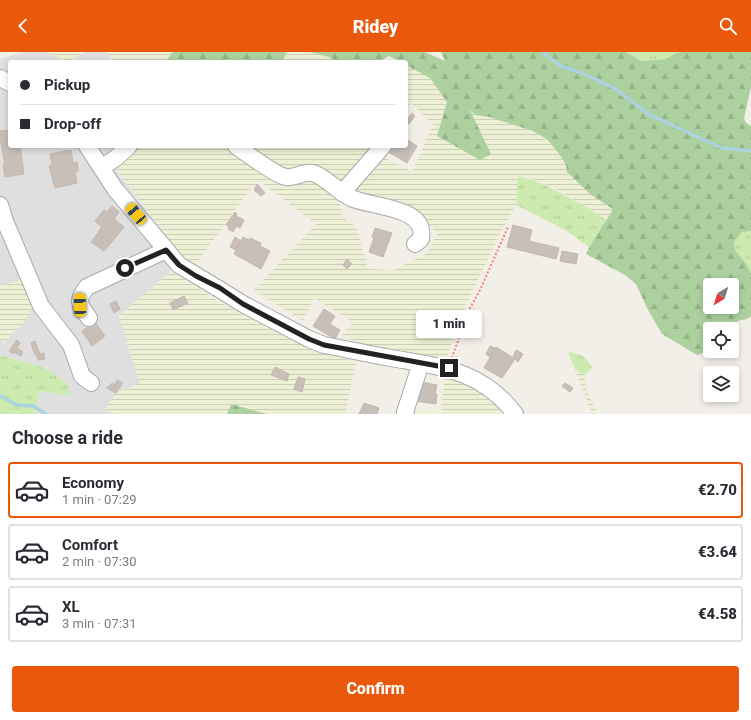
<!DOCTYPE html>
<meta charset="utf-8">
<style>
:root{--surface:#fff;--page:#f2f2f3;--text:#2b2b33;--muted:#7c7c81;--line:#e1e1e2;--accent:#ea580c}
body{margin:0;font-family:Roboto,sans-serif;background:var(--page);color:var(--text);height:100vh;display:flex;flex-direction:column;font-size:15px;white-space:nowrap}
*{box-sizing:border-box;margin:0}
p{font-size:13px;color:var(--muted)}
.icon{flex:none;width:22px;height:22px;fill:none;stroke:currentColor;stroke-width:2;stroke-linecap:round;stroke-linejoin:round}
.map{position:relative;height:362px;overflow:hidden}
.panel{display:flex;flex-direction:column;background:var(--surface);flex:1}
.panel>*{flex:none}
.hud{position:absolute;left:8px;top:8px;width:400px;height:88px;border-radius:4px;box-shadow:0 2px 6px #0003;display:grid;align-content:center;height:88px;padding:0 12px;background:var(--surface)}
.needle{width:26px;rotate:218deg}
.buttons{position:absolute;left:703px;top:226px;display:grid;gap:8px}
.buttons a{display:grid;place-items:center;width:36px;height:36px;border-radius:4px;background:var(--surface);box-shadow:0 2px 6px #0003;font-size:20px}
.end{position:absolute;width:18px;height:18px;margin:-9px;border:5px solid #222;background:#fff;box-shadow:0 0 0 2px #fff}
.from{border-radius:50%}
.bubble{position:absolute;height:28px;border-radius:4px;background:var(--surface);box-shadow:0 2px 6px #0003;font-size:13px;font-weight:800;line-height:28px;text-align:center}
.car{position:absolute;width:12px;height:24px;margin:-12px -6px;border-radius:5px;box-shadow:0 0 3px 1px #0007;background:linear-gradient(#f5c518 24%,#345 0 40%,#f5c518 0 76%,#345 0 86%,#f5c518 0)}
.hud b{display:flex;align-items:center;gap:14px;height:38px;font-size:15px}
.hud b+b{border-top:1px solid var(--line)}
.hud i{width:10px;height:10px;background:var(--text)}
ul{padding:0;list-style:none}
li{display:flex;align-items:center;gap:12px;height:56px;margin:0 8px 6px;padding:0 4px;border:2px solid var(--line);border-radius:4px}
li div{flex:1}
li b{display:block;font-size:15px}
li em{font-style:normal;font-weight:800}
li.current{border-color:var(--accent)}
li>.icon{width:36px;height:36px;stroke-width:1.5}
h2{padding:0 12px;font-size:18px;line-height:48px}
.cta{display:flex;gap:8px;margin-top:auto;padding:8px 12px}
.cta a{flex:1;height:46px;border-radius:4px;background:var(--accent);color:#fff;font-size:16px;font-weight:800;line-height:46px;text-align:center}
header{display:flex;justify-content:space-between;align-items:center;height:52px;padding:0 12px;background:var(--accent);color:#fff;font-size:18px;font-weight:800}
.map>svg:first-child{display:block}
.residential{fill:#e0dfdf}
.farmland{fill:url(#farmland-rules)}
.grass{fill:url(#grass-tufts)}
.forest{fill:url(#forest-firs);fill-rule:evenodd}
.lines{fill:none;stroke-linecap:round;stroke-linejoin:round}
.stream{stroke:#aad3df;stroke-width:3.5}
.building{fill:#c7bfb8;stroke:#c4b6ab}
.minor-casing{stroke:#a9a9a9;stroke-width:18}
.path{stroke:#fa8072;stroke-width:2;stroke-dasharray:2 2;stroke-linecap:butt}
.minor{stroke:#fff;stroke-width:16}
.route{stroke:#222;stroke-width:5}
</style>
<header><svg class="icon" aria-label="back" viewBox="0 0 24 24"><path d="M15 5l-7 7 7 7"/></svg>Ridey<svg class="icon" aria-label="search" viewBox="0 0 24 24"><circle cx="10" cy="10" r="6"/><path d="M15 15l6 6"/></svg></header>
<div class="map">
<svg width="751" height="362" viewBox="0 0 751 362">
<defs>
<pattern id="farmland-rules" width="6" height="5" patternUnits="userSpaceOnUse"><rect width="6" height="5" fill="#eef0d5"/><path d="M0 2.5h6" fill="none" stroke="#ccceb7"/></pattern>
<pattern id="grass-tufts" width="24" height="20" patternUnits="userSpaceOnUse"><rect width="24" height="20" fill="#cdebb0"/><path d="M3 7l-1-3M5 7V3M7 7l1-3M15 17l-1-3M17 17v-4M19 17l1-3" fill="none" stroke="#b0c997"/></pattern>
<pattern id="forest-firs" width="22" height="20" patternUnits="userSpaceOnUse"><rect width="22" height="20" fill="#add19e"/><path d="M5 1l3.5 6h-7zM16 11l3.5 6h-7z" fill="#95b388"/></pattern>
</defs>
<rect width="100%" height="100%" fill="#f2efe9"/>
<path class="residential" d="M26 0H47L68 10 85 0H107L114 10H10V94H139L116 119 178 199 171 219 119 264 140 331 106 357 115 362H39L35 360 39 339 69 344 67 331 42 315 0 303V7L16 2Z"/>
<g class="farmland">
<path d="M47 0H85L68 10Z"/>
<path d="M107 0H173L165 10H114Z"/>
<path d="M287 0H310L329 5 337 10H282Z"/>
<path d="M406 13 430 26 447 50 437 84 480 107 491 102 469 57 475 63 489 65 533 79 548 88 560 103 566 113 590 142 613 157 607 168 556 137 535 128 518 124 516 153 501 180 460 265 446 308 361 293 342 283 353 270 314 246 303 269 254 238 316 172 259 129 249 139 195 214 178 199 116 118 139 94H230L271 123 312 127 339 147 342 164 357 176 368 217 394 218 427 201 437 182 425 168 353 140 385 106 412 120 433 73 411 51 406 56Z"/>
<path d="M245 94H375L342 133 317 114 297 115 283 117Z"/>
<path d="M171 219 225 253 305 295 356 310 345 362H267L231 352 227 362H115L106 357 116 341 140 331 119 264Z"/>
<path d="M28 226 33 256 25 269 3 292 0 286V234Z"/>
<path d="M574 315 584 324 588 342 598 362H592Z"/>
<path d="M445 324 459 327 482 342 505 362H417L415 358 441 359Z"/>
</g>
<g class="grass">
<path d="M626 0H681L676 1 666 7 642 9Z"/>
<path d="M518 124C551 132 578 151 607 168L589 195 565 178 516 153Z"/>
<path d="M742 179H751V221C747 213 732 199 734 190 735 187 740 182 742 179Z"/>
<path d="M568 300C581 302 584 303 592 315L584 324 574 315Z"/>
<path d="M0 303 42 315 67 331 70 344 40 339 35 360 39 362H0Z"/>
</g>
<g class="forest">
<path d="M173 0H287L282 10H165Z"/>
<path d="M310 0H425L445 9 441 0H626L642 9 666 7 676 1 681 0H751V35L744 66 746 71 751 74V179L742 180 734 190 735 198 747 213 751 221V264L747 267 738 269 729 277H710V297L704 301 697 303 662 282 647 256 636 232 625 223 586 202C592 188 605 172 613 157L590 142 567 120 566 113 560 103 548 88 533 79 489 65 475 63 470 58 491 102 480 108 437 84 447 50 430 26 406 13V10H401L389 4 379 10H337L329 5ZM710 233H732V255H710Z"/>
<path d="M231 352 267 362H227Z"/>
</g>
<g class="lines">
<g class="stream">
<path d="M542 0 561 14 582 21 614 36 650 63 722 96 751 99"/>
<path d="M0 344 17 353 33 354 46 362"/>
</g>
</g>
<g class="building">
<path d="M412 61 415 64 409 72 406 69Z"/>
<path d="M10 78V94H20L24 122 5 125 3 113H5L1 91H0V79Z"/>
<path d="M406 87 417 94 407 111 387 99 390 94H406Z"/>
<path d="M71 98 73 111 77 110 78 119 75 120 77 131 55 136 49 114 52 113 50 102Z"/>
<path d="M257 132 265 141 261 144 254 138Z"/>
<path d="M112 154 119 160 114 167 124 175 111 191 98 180 102 175 95 169 104 158 107 160Z"/>
<path d="M235 160 237 162 236 164 244 168 240 176 236 174 233 180 228 177 229 175 226 173Z"/>
<path d="M513 173 532 178 529 189 559 196 556 207 507 195Z"/>
<path d="M375 176 392 181 383 205 369 200 374 186 372 185Z"/>
<path d="M98 181 111 191 104 199 91 190Z"/>
<path d="M235 185 241 189 236 198 230 195Z"/>
<path d="M243 185 249 188 250 186 261 191 260 194 270 199 261 217 234 202Z"/>
<path d="M562 199 578 202 576 212 560 209Z"/>
<path d="M347 207 352 212 347 217 343 213Z"/>
<path d="M184 244 188 251 173 258 170 251Z"/>
<path d="M116 249 120 257 114 261 110 252Z"/>
<path d="M324 257 335 264 330 272 340 278 335 287 313 274Z"/>
<path d="M95 270 105 284 92 294 82 279Z"/>
<path d="M17 288 20 291 17 296 23 300 21 304 14 300 13 302 9 299Z"/>
<path d="M35 289 40 302 44 301 45 307 38 308 37 303H35L31 291Z"/>
<path d="M490 294 495 296 490 305 486 302Z"/>
<path d="M496 295 515 307 502 326 484 316Z"/>
<path d="M516 298 523 302 518 310 513 305Z"/>
<path d="M275 315 289 322 287 329 271 323Z"/>
<path d="M298 325 305 327 302 340 294 337Z"/>
<path d="M117 328 123 331 116 341 107 336 112 331 115 333Z"/>
<path d="M421 330 437 333 435 341 437 342 436 352 415 349Z"/>
<path d="M565 331 573 336 570 340 562 334Z"/>
<path d="M364 351 379 356 377 362H359Z"/>
</g>
<g class="lines">
<defs>
<g id="minor">
<path d="M0 26 10 31"/>
<path d="M87 94 115 137 179 213 219 237 243 252 309 287 324 293C346 297 368 302 391 306 441 315 482 318 515 362"/>
<path d="M236 94C246 101 275 123 286 125 293 127 304 119 313 121 324 124 339 140 351 146 368 154 418 155 421 178 422 181 421 185 421 187L415 192"/>
<path d="M102 115 116 106 129 94"/>
<path d="M342 141 383 94"/>
<path d="M0 153 5 169 41 254 71 293 82 324 91 331"/>
<path d="M89 266C79 252 76 249 87 235L166 198"/>
<path d="M406 362 405 360 421 311"/>
</g>
</defs>
<use href="#minor" class="minor-casing"/>
<path class="path" d="M452 306 468 260 480 238 508 175"/>
<use href="#minor" class="minor"/>
</g>
<g class="lines">
<path class="route" d="M125 216 166 198 179 213 196 224 220 236 243 252 309 287 324 293 449 316"/>
</g>
</svg>
<div class="buttons">
<a><svg class="needle" viewBox="-14 -14 28 28"><path d="M0-13l5 13h-10z" fill="#e53935"/><path d="M0 13l5-13h-10z" fill="#7c7c81"/></svg></a>
<a><svg class="icon" aria-label="locate" viewBox="0 0 24 24"><circle cx="12" cy="12" r="6"/><path d="M12 2v4M12 18v4M2 12h4M18 12h4"/></svg></a>
<a><svg class="icon" aria-label="layers" viewBox="0 0 24 24"><path d="M12 4l9 5-9 5-9-5zM3 14l9 5 9-5"/></svg></a>
</div>
<i class="end from" style="left:125px;top:216px"></i>
<i class="end" style="left:449px;top:316px"></i>
<div class="bubble" style="left:416px;top:258px;width:66px">1 min</div>
<i class="car" style="left:136px;top:162px;rotate:320deg"></i>
<i class="car" style="left:80px;top:253px;rotate:358deg"></i>
<div class="hud">
<b><i class="from"></i>Pickup</b>
<b><i></i>Drop-off</b>
</div>
</div>
<section class="panel">
<h2>Choose a ride</h2>
<ul>
<li class="current"><svg class="icon" aria-label="car" viewBox="0 0 24 24"><path d="M5 17H2v-5l4-1 3-4h7l3 4 3 1v5h-3M9 17h6M6 11h13"/><circle cx="7" cy="17" r="2"/><circle cx="17" cy="17" r="2"/></svg><div><b>Economy</b><p>1 min · 07:29</p></div><em>€2.70</em></li>
<li><svg class="icon" aria-label="car" viewBox="0 0 24 24"><path d="M5 17H2v-5l4-1 3-4h7l3 4 3 1v5h-3M9 17h6M6 11h13"/><circle cx="7" cy="17" r="2"/><circle cx="17" cy="17" r="2"/></svg><div><b>Comfort</b><p>2 min · 07:30</p></div><em>€3.64</em></li>
<li><svg class="icon" aria-label="car" viewBox="0 0 24 24"><path d="M5 17H2v-5l4-1 3-4h7l3 4 3 1v5h-3M9 17h6M6 11h13"/><circle cx="7" cy="17" r="2"/><circle cx="17" cy="17" r="2"/></svg><div><b>XL</b><p>3 min · 07:31</p></div><em>€4.58</em></li>
</ul>
<div class="cta"><a>Confirm</a></div>
</section>
